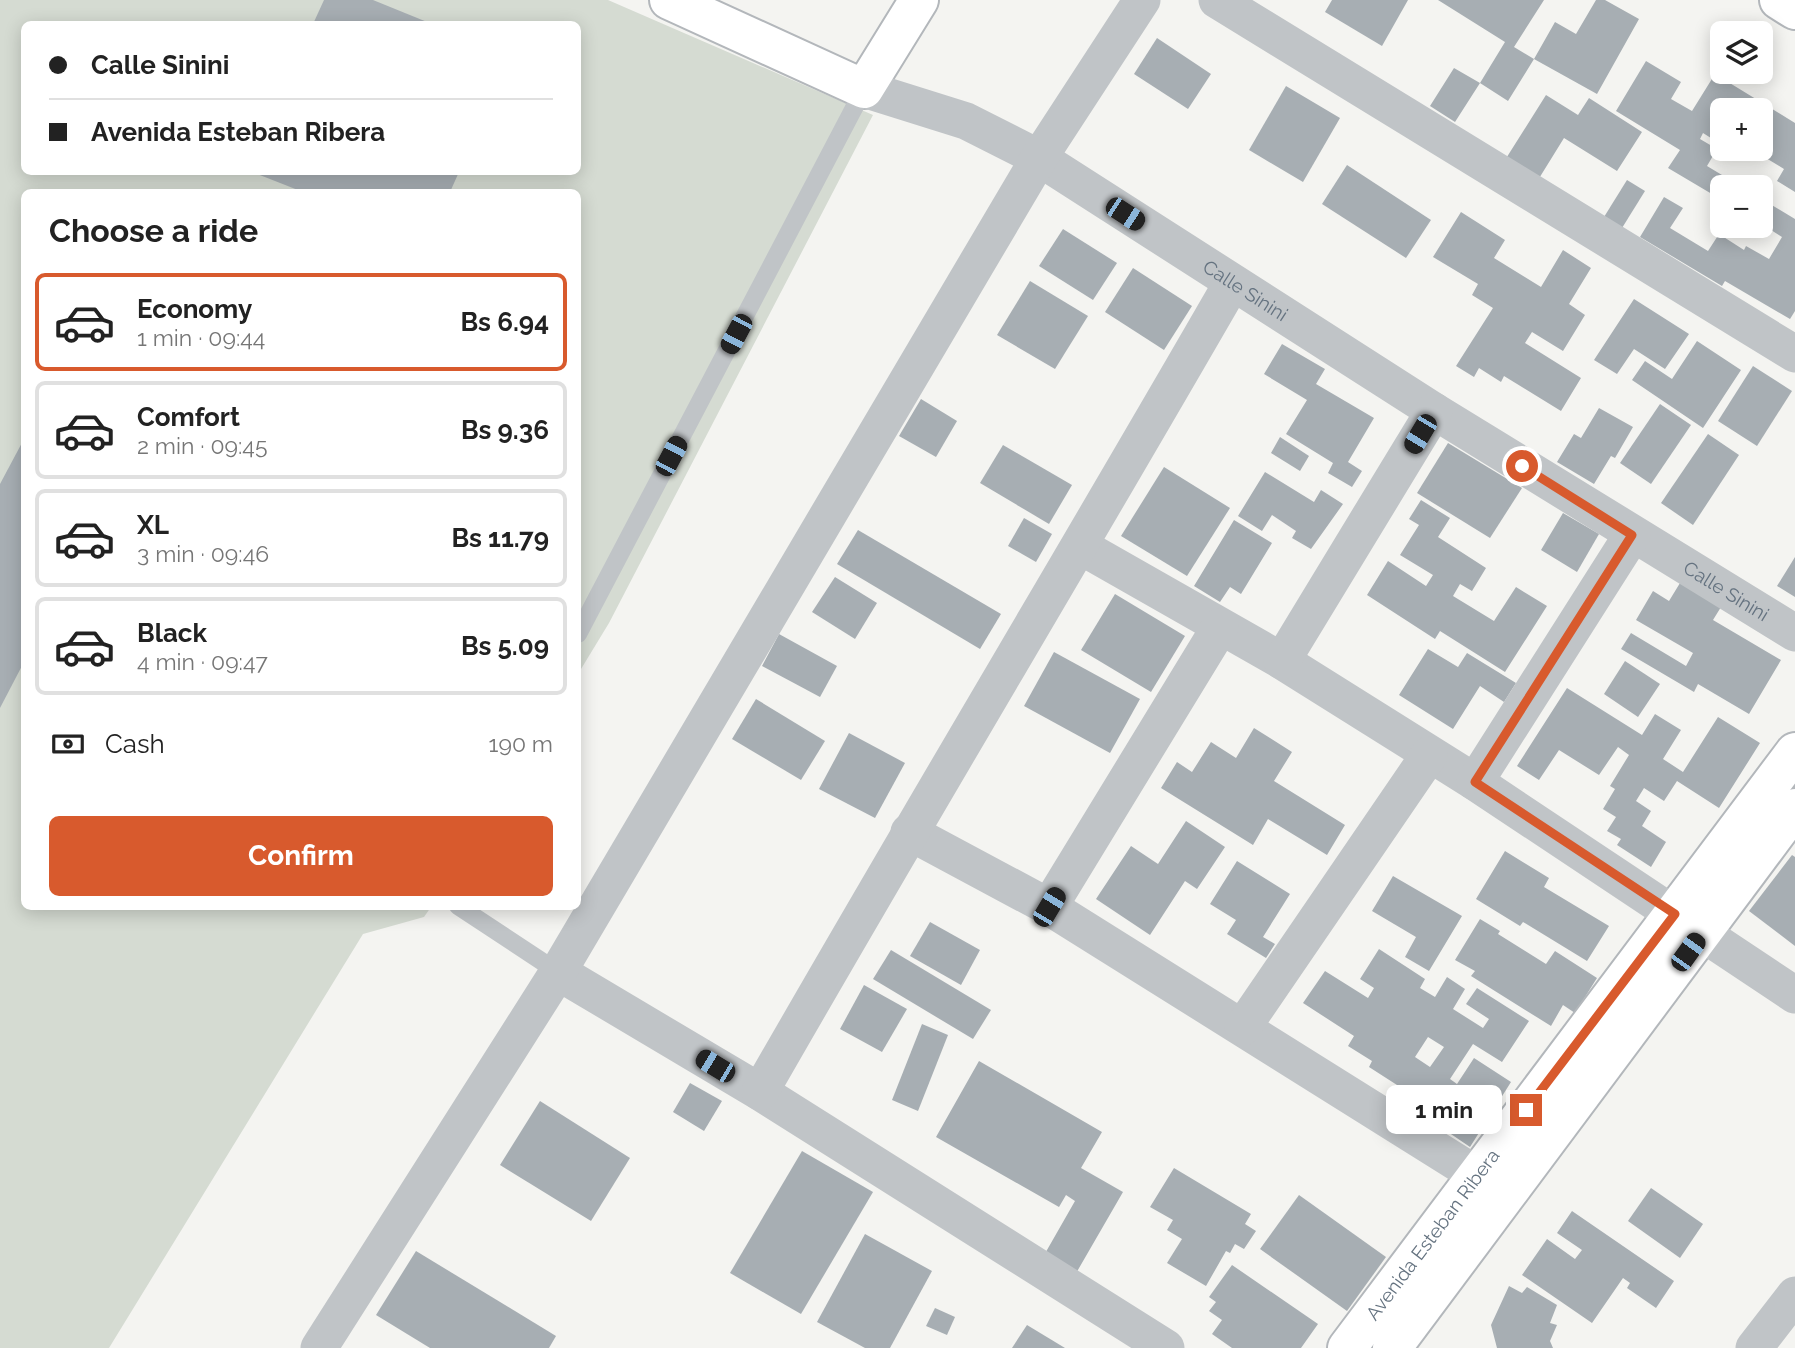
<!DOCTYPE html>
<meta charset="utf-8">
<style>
:root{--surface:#fff;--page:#f6f6f6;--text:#222;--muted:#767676;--line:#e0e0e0;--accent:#d85a2d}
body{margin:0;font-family:Raleway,sans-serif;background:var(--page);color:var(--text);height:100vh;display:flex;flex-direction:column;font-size:26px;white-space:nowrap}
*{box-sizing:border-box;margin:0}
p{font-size:23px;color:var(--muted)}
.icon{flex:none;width:38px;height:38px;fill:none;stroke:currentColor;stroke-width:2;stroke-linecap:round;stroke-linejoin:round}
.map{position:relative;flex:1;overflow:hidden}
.sheet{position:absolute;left:21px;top:189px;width:560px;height:721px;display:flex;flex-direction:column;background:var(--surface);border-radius:10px;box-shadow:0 4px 18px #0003}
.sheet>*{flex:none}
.hud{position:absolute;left:21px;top:21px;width:560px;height:154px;border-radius:10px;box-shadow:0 4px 18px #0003;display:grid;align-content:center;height:154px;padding:0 28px;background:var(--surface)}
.buttons{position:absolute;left:1710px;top:21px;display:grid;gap:14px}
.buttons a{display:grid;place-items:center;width:63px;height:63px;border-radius:10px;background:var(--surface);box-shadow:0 4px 18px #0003;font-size:35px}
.end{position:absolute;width:32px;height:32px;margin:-16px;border:9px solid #d85a2d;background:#fff;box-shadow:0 0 0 4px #fff}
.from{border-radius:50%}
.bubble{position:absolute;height:49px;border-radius:10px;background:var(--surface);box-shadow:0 4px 18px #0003;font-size:23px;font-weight:700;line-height:49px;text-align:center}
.car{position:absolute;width:21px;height:42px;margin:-21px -10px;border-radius:9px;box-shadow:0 0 5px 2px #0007;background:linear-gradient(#222 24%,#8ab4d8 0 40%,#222 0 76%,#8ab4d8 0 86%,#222 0)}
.hud b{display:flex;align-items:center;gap:24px;height:66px;font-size:26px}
.hud b+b{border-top:2px solid var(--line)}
.hud i{width:18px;height:18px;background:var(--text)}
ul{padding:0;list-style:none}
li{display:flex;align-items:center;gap:21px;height:98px;margin:0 14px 10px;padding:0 14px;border:4px solid var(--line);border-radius:10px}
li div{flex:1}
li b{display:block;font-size:26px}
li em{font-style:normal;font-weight:700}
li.active{border-color:var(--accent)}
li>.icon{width:63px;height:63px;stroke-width:1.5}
h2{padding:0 28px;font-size:32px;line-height:84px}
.pay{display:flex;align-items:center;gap:18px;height:77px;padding:0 28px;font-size:26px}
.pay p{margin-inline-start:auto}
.primary-button{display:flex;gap:14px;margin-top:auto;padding:14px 28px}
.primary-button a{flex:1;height:80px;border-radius:10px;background:var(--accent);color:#fff;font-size:28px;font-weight:700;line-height:80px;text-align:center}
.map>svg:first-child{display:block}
.green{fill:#d5dbd2;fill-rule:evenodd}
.building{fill:#a7aeb3;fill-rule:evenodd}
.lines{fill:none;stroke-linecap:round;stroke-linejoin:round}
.secondary-casing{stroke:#b3b7bb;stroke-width:42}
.lane{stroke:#c0c4c7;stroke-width:18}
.street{stroke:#c0c4c7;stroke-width:37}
.secondary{stroke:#fff;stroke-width:38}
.route{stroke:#d85a2d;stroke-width:9}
.labels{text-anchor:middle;stroke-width:7;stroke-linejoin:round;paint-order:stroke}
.street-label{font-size:19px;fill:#657380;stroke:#fff}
</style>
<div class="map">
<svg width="1795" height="1348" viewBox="0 0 1795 1348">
<rect width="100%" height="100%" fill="#f4f4f1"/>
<path class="green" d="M0 0H608L873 115 609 623 578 674V192H24V906L431 907 424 917 363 934 109 1348H0ZM24 24H578V172H24Z"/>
<g class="building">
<path d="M324 0H373L432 24H313Z"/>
<path d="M1332 0H1408L1382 46 1325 12Z"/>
<path d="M1438 0H1544L1514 47 1534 59 1508 101 1480 83 1455 122 1430 106 1454 68 1480 83 1505 42Z"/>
<path d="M1596 0H1605L1639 19 1597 94 1534 59 1555 22 1576 34Z"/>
<path d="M1157 38 1211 74 1188 109 1134 74Z"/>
<path d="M1646 61 1681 82 1671 99 1692 111 1715 74 1795 123V192L1777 181 1784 169 1751 149H1760V110H1722V145L1703 133 1700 139 1717 149 1707 166 1742 187H1722V200L1668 168 1680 150 1616 111Z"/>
<path d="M1286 86 1340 118 1303 182 1249 150Z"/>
<path d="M1546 95 1578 115 1589 98 1642 132 1617 171 1564 138 1538 180 1505 160Z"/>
<path d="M1347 165 1431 220 1406 258 1322 204Z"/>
<path d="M252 172H459L450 192H303Z"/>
<path d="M1627 180 1645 191 1622 228 1604 217Z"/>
<path d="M1664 197 1683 208 1670 228 1708 251 1719 234 1744 250 1746 246 1769 259 1782 237 1760 223V198L1795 219V311L1790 319 1725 281 1722 286 1640 237Z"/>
<path d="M1461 212 1505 240 1494 258 1541 287 1563 250 1591 268 1569 304 1585 315 1563 351 1532 332 1525 343 1581 378 1561 411 1504 376 1501 382 1479 368 1474 377 1456 366 1493 308 1472 295 1478 284 1433 257Z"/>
<path d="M1063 229 1117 263 1093 300 1039 266Z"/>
<path d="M1133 268 1192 306 1164 350 1105 312Z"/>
<path d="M1030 281 1088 316 1055 369 997 335Z"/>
<path d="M1634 299 1689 334 1665 369 1634 349 1617 374 1594 360Z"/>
<path d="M1697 341 1741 370 1703 428 1632 380 1645 361 1672 379Z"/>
<path d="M1282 344 1325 369 1316 384 1374 418 1348 462 1362 471 1352 487 1328 473 1333 463 1286 434 1307 400 1264 374Z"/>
<path d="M1753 366 1792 391 1757 446 1718 421Z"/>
<path d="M921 399 957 421 936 457 899 436Z"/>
<path d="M1660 404 1691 425 1651 484 1620 463Z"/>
<path d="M1599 408 1633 427 1615 458 1611 456 1594 484 1557 462 1574 434 1581 438Z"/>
<path d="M1708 434 1739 455 1693 525 1661 503Z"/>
<path d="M1280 437 1309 456 1300 471 1271 453Z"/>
<path d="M24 439V662L0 708V484Z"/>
<path d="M1448 443 1522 488 1490 538 1417 493Z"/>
<path d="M1003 445 1072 485 1049 524 980 483Z"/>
<path d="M1164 467 1230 508 1187 576 1121 536Z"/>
<path d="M1265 472 1314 502 1321 490 1343 504 1311 549 1292 538 1296 531 1272 515 1262 531 1238 516Z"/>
<path d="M1421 500 1450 518 1438 537 1486 568 1472 591 1460 584 1453 596 1494 621 1516 587 1547 606 1505 672 1440 631 1435 639 1367 595 1388 561 1426 586 1433 575 1400 555 1419 525 1409 519Z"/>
<path d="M1563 513 1599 534 1577 572 1541 550Z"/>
<path d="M1024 518 1052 534 1036 562 1008 546Z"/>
<path d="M1234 520 1272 543 1241 594 1230 587 1220 602 1194 586Z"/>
<path d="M858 530 1001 614 980 649 837 564Z"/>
<path d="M1795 557V597L1777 586Z"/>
<path d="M835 577 877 603 855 639 812 612Z"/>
<path d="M1680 583 1721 607 1713 620 1781 660 1749 714 1698 684 1694 692 1621 649 1631 633 1686 666 1693 653 1636 620 1653 591 1669 601Z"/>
<path d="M1115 594 1185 636 1151 692 1081 650Z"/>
<path d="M779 634 837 666 820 697 762 666Z"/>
<path d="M1428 649 1458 667 1467 653 1516 683 1504 702 1480 686 1453 729 1399 695Z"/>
<path d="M1054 652 1140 699 1110 753 1024 706Z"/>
<path d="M1625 661 1660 684 1638 717 1604 694Z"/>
<path d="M1567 688 1642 735 1655 714 1681 730 1663 759 1683 772 1718 717 1760 743 1719 808 1677 781 1664 801 1644 788 1636 801 1651 811 1642 826 1666 842 1651 867 1617 845 1621 839 1607 831 1616 817 1603 809 1615 789 1610 786 1629 755 1618 747 1599 775 1559 750 1539 780 1517 766Z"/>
<path d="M756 699 825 741 801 780 732 739Z"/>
<path d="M1254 728 1292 752 1274 781 1345 825 1327 855 1268 819 1253 845 1161 788 1177 762 1192 772 1211 742 1236 758Z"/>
<path d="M849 733 905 763 875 818 819 789Z"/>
<path d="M1186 821 1225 847 1197 889 1185 881 1150 935 1096 899 1131 846 1158 864Z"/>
<path d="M1505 851 1549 878 1544 887 1609 926 1587 961 1523 922 1520 926 1476 899Z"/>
<path d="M1792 855 1795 857V946L1749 911Z"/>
<path d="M1237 861 1290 894 1263 937 1275 944 1266 958 1227 934 1236 920 1210 904Z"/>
<path d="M1393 876 1462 916 1429 971 1405 957 1416 937 1372 911Z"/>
<path d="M1480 919 1500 931 1498 934 1546 964 1555 951 1597 978 1575 1013 1563 1005 1551 1026 1471 976 1475 971 1455 960Z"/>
<path d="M930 922 980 950 961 985 910 956Z"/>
<path d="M1379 949 1425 979 1420 988 1435 997 1447 977 1465 989 1453 1009 1483 1028 1489 1019 1466 1004 1477 988 1529 1021 1502 1062 1473 1044 1450 1079 1457 1084 1474 1058 1511 1082 1470 1147 1445 1130 1451 1121 1422 1103 1415 1113 1389 1097 1397 1085 1369 1067 1372 1061 1348 1046 1354 1036 1303 1003 1325 971 1368 998 1374 988 1360 979ZM1428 1037 1444 1047 1430 1067 1415 1057Z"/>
<path d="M891 950 991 1010 973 1039 873 979Z"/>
<path d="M864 985 907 1009 882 1052 840 1029Z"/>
<path d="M922 1024 948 1035 918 1111 892 1100Z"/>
<path d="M979 1061 1102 1132 1081 1168 1123 1192 1075 1275 1043 1257 1075 1201 1066 1195 1059 1207 936 1137Z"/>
<path d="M690 1083 722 1101 704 1131 673 1112Z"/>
<path d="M540 1101 630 1158 591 1221 500 1165Z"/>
<path d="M802 1151 873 1192 801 1314 730 1273Z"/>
<path d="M1174 1168 1251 1214 1245 1224 1256 1231 1244 1249 1235 1244 1230 1253 1226 1251 1206 1286 1167 1263 1182 1239 1167 1230 1173 1220 1150 1207Z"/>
<path d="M1651 1188 1703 1224 1680 1258 1628 1221Z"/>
<path d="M1299 1195 1386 1257 1347 1311 1260 1249Z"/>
<path d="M1572 1211 1674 1281 1656 1308 1627 1288 1630 1283 1623 1278 1592 1323 1522 1275 1547 1239 1575 1259 1582 1250 1557 1233Z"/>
<path d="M865 1234 932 1271 890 1348H865L817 1322Z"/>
<path d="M416 1251 556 1336 549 1348H430L376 1315Z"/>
<path d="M1232 1265 1318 1324 1301 1348H1232L1212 1334 1222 1320 1209 1311 1216 1302 1209 1297Z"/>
<path d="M1509 1286 1522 1293 1527 1287 1557 1305 1550 1323 1557 1325 1550 1341 1553 1348H1497L1491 1325Z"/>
<path d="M935 1308 955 1317 947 1335 926 1326Z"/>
<path d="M1027 1325 1065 1348H1012Z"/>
</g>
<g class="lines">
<defs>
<g id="secondary">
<path d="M669 0 864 89 919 0"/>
<path d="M1779 0 1795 10"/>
<path id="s2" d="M1347 1348 1795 752"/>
<path d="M1392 1348 1795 808"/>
</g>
</defs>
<use href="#secondary" class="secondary-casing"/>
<g class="lane">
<path d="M578 634 864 89"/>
<path d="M458 906 558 972"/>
</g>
<g class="street">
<path d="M1217 0 1795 354"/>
<path id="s1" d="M864 89 966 121 1039 158 1434 411 1795 633"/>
<path d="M1080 546 1282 661 1475 782 1795 995"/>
<path d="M1282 661 1434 411"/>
<path d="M1475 782 1632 535"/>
<path d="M909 832 1049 907 1477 1175"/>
<path d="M1049 907 1220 627"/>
<path d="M558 972 760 1092 1166 1348"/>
<path d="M1243 1027 1429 755"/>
<path d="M760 1092C915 821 1076 554 1232 283"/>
<path d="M319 1348 558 972 1039 158 1142 0"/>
<path d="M1754 1348 1795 1295"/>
</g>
<use href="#secondary" class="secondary"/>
</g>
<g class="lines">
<path class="route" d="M1522 466 1632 535 1475 782 1675 914 1526 1110"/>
</g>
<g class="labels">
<g class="street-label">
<text dy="7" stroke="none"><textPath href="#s1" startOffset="434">Calle Sinini</textPath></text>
<text dy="7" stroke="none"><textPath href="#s1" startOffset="1001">Calle Sinini</textPath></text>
<text dy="7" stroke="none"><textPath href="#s2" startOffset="142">Avenida Esteban Ribera</textPath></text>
</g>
</g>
</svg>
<div class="buttons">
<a><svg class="icon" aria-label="layers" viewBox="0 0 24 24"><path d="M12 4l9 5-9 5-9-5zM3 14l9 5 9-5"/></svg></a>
<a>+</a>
<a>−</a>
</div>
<i class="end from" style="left:1522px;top:466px"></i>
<i class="end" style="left:1526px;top:1110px"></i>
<div class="bubble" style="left:1386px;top:1085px;width:116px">1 min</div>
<i class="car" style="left:1125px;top:214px;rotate:123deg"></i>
<i class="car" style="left:736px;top:334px;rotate:208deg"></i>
<i class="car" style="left:1420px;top:434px;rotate:211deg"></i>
<i class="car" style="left:671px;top:456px;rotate:28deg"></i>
<i class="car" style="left:1049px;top:907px;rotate:31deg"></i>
<i class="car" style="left:1688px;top:952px;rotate:36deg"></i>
<i class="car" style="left:715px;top:1066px;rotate:301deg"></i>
<div class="hud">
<b><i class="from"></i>Calle Sinini</b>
<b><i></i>Avenida Esteban Ribera</b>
</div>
<section class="sheet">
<h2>Choose a ride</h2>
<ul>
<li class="active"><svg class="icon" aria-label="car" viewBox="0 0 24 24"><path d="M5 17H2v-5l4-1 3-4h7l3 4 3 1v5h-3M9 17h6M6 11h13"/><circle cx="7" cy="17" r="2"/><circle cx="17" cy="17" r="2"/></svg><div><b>Economy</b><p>1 min · 09:44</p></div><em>Bs 6.94</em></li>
<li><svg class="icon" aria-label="car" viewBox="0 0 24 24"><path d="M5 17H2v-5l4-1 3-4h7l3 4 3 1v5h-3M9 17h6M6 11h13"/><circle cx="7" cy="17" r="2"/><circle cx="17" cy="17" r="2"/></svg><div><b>Comfort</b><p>2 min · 09:45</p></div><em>Bs 9.36</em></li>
<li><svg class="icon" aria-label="car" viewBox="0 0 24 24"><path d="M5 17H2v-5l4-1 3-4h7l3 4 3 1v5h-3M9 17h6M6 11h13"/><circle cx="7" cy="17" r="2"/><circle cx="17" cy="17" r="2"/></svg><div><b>XL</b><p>3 min · 09:46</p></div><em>Bs 11.79</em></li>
<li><svg class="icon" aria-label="car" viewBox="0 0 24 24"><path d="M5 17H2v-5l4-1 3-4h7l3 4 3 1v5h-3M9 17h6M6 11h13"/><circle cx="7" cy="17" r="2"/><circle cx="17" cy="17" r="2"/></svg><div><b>Black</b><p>4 min · 09:47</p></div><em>Bs 5.09</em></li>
</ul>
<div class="pay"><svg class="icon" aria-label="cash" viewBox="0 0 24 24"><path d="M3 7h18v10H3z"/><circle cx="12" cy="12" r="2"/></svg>Cash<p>190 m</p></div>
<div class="primary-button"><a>Confirm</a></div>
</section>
</div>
